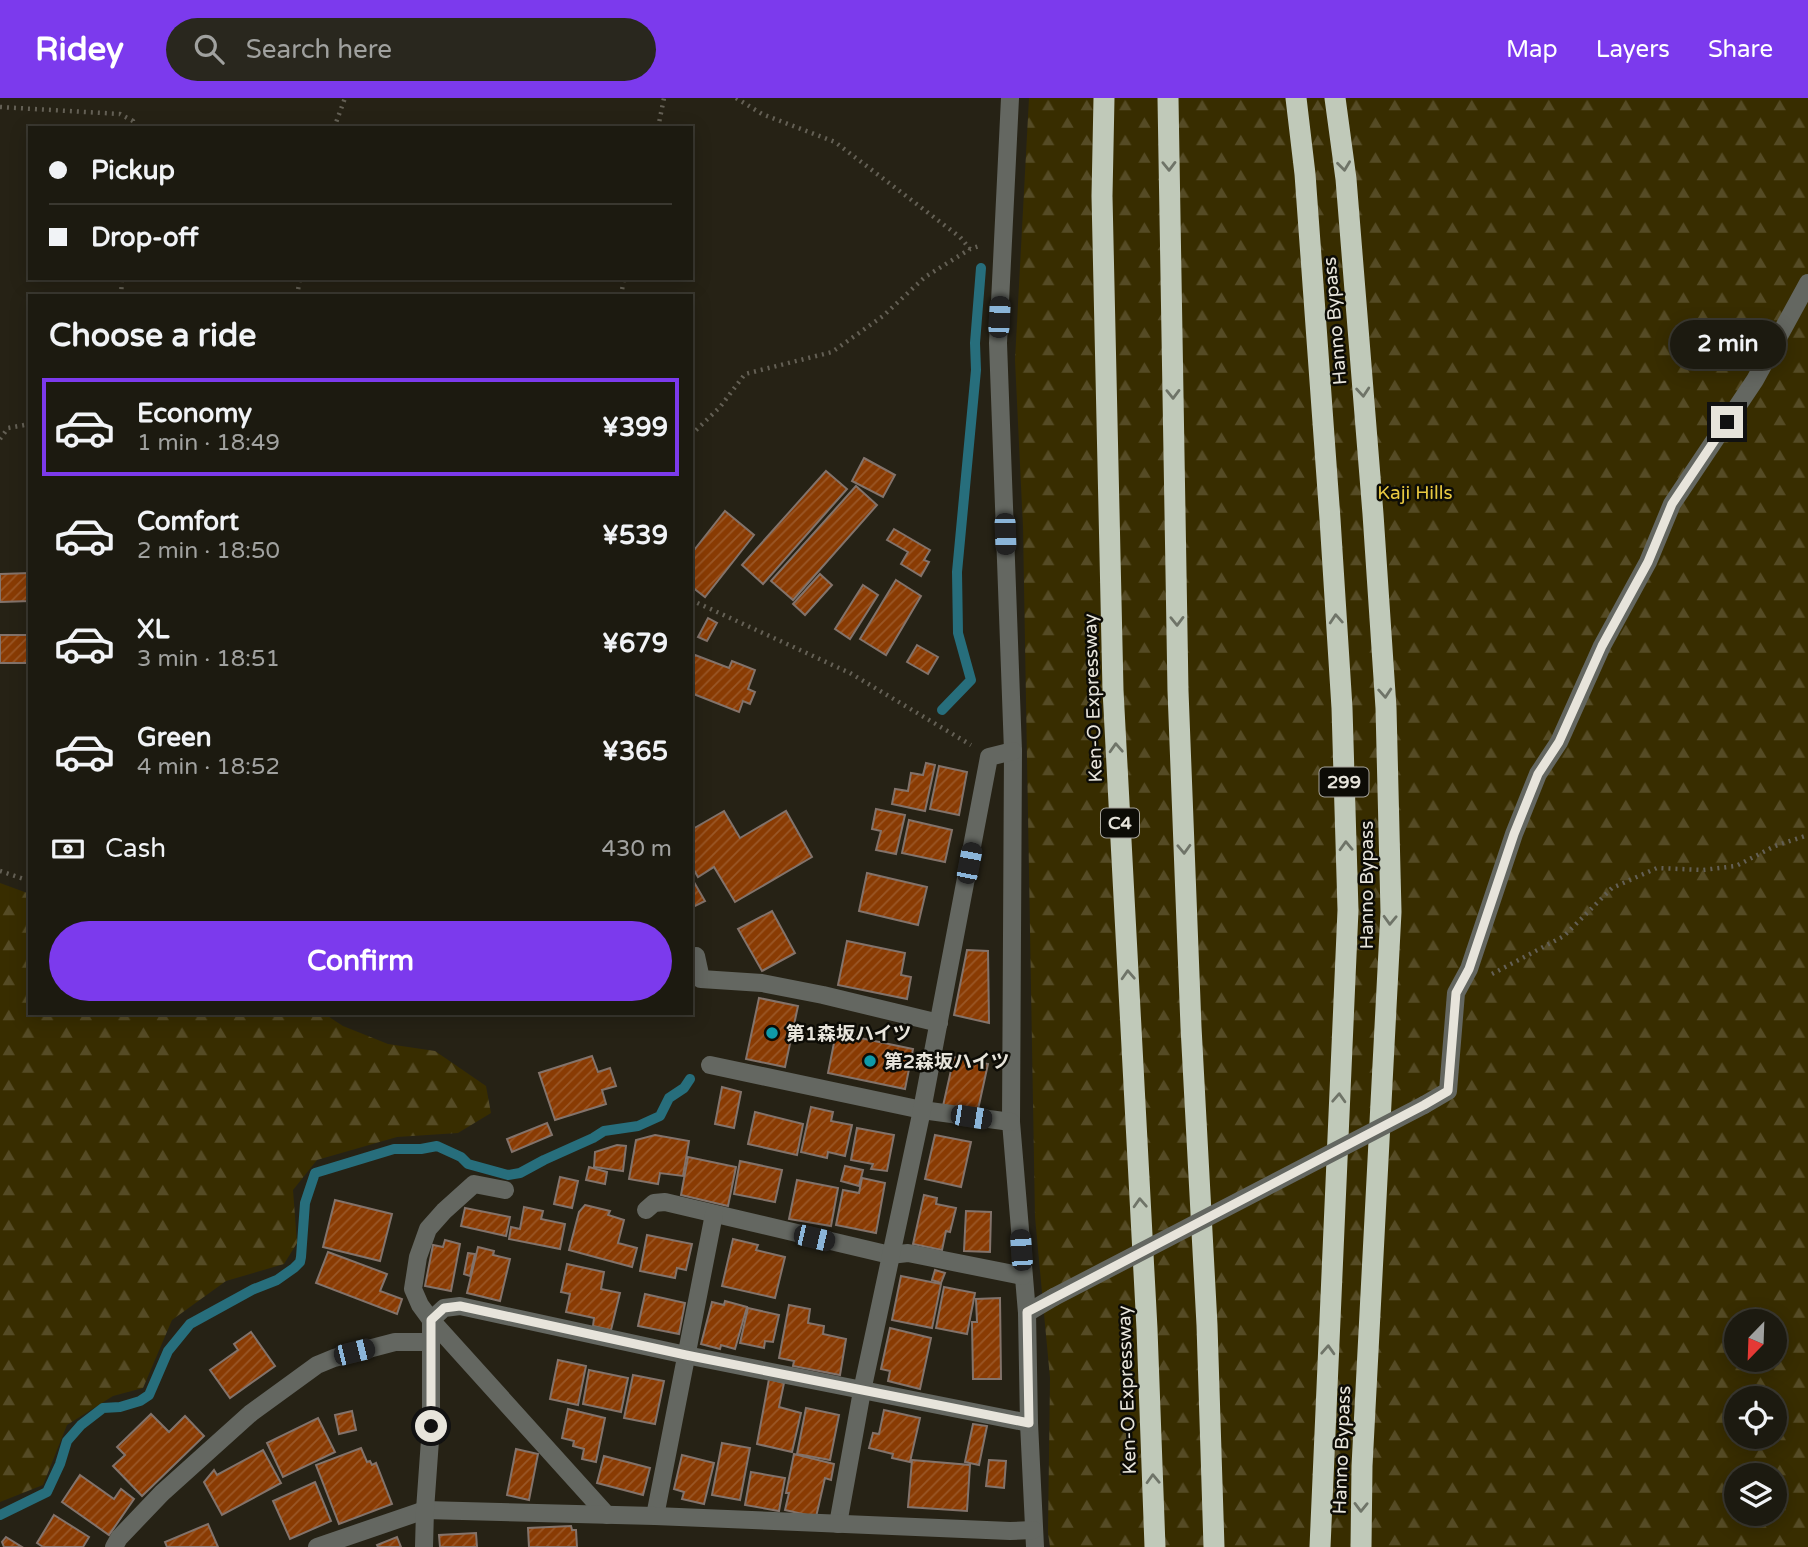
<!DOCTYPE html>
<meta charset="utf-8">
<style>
:root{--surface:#1c1a10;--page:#29271e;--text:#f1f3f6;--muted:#a0a19f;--line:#3a3830;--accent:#7c3aed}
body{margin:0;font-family:"Varela Round","Noto Sans JP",sans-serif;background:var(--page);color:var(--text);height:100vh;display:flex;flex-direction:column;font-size:26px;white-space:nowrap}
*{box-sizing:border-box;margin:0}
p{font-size:23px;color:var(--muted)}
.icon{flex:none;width:38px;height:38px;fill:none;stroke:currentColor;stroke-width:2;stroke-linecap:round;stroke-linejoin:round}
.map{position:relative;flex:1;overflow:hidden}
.side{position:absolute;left:28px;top:196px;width:665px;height:721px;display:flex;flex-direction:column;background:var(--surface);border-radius:0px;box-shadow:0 4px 18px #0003,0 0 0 2px var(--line)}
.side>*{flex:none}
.hud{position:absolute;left:28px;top:28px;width:665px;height:154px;border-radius:0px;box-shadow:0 4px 18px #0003,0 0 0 2px var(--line);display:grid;align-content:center;height:154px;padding:0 21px;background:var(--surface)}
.needle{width:46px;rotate:203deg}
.fabs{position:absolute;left:1724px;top:1211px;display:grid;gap:14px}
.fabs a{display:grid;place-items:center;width:63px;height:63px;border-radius:50%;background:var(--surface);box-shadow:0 4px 18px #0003,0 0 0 2px var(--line);font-size:35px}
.end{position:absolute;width:32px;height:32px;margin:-16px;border:9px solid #e7e4db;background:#111;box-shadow:0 0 0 4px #111}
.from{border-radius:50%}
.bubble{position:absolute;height:49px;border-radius:24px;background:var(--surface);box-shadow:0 4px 18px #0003,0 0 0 2px var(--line);font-size:23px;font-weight:700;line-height:49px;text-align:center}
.car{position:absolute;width:21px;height:42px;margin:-21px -10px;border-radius:9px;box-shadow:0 0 5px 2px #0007;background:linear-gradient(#222 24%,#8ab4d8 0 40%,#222 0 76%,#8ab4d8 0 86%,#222 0)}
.hud b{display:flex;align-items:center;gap:24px;height:66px;font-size:26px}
.hud b+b{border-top:2px solid var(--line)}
.hud i{width:18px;height:18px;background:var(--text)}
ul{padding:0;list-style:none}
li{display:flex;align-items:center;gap:21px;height:98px;margin:0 14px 10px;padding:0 7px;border:4px solid transparent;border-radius:0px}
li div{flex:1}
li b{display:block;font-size:26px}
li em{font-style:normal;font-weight:700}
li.on{border-color:var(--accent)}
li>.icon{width:63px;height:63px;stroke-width:1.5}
h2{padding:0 21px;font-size:32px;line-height:84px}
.pay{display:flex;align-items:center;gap:18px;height:77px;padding:0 21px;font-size:26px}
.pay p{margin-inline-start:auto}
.button{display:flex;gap:14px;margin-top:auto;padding:14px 21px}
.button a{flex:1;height:80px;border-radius:42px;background:var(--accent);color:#fff;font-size:28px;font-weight:700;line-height:80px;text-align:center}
header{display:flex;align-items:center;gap:42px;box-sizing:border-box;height:98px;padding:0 35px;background:var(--accent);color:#fff}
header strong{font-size:33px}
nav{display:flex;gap:38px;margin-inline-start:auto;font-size:24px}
.search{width:490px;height:63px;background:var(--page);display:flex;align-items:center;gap:18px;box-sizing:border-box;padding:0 24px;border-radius:38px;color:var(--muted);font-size:26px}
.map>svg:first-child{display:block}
.forest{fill:url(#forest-firs);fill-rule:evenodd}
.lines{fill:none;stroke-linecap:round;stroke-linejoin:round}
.stream{stroke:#276e7c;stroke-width:10}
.building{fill:url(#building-hatch);stroke:#83736b;stroke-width:2}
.path{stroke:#646055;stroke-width:4.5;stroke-dasharray:2 5;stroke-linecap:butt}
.minor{stroke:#646761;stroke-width:18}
.highway{stroke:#c0c9b9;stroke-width:21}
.minor-bridge{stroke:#646761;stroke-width:18}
.oneway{stroke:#6f7468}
.route{stroke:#e7e4db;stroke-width:9}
.culture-dot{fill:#0f9aa8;stroke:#0d0c06;stroke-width:2.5}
.labels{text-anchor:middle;stroke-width:5;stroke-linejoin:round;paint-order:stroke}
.shield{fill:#0d0c06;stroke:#a6a39b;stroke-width:2}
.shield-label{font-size:18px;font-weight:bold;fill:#e7e4db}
.street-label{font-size:19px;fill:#e7e4db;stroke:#0d0c06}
.park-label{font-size:19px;fill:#e8c841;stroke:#0d0c06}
.poi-label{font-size:19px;font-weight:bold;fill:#e7e4db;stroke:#0d0c06;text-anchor:start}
</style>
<header>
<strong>Ridey</strong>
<div class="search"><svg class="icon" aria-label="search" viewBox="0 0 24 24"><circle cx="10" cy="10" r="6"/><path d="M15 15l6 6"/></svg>Search here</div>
<nav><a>Map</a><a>Layers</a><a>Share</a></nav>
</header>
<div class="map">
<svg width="1808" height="1449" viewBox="0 0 1808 1449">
<defs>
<pattern id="forest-firs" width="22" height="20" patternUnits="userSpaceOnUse" patternTransform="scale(1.75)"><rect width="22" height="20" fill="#382d00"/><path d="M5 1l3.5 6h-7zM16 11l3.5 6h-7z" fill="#554b25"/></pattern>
<pattern id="building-hatch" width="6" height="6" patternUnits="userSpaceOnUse" patternTransform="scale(1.75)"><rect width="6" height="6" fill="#893b03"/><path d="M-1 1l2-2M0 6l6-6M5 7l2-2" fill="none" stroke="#9a5727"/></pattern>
</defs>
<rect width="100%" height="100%" fill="#262215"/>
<g class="forest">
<path d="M1029 0H1808V1449H1050L1048 1435 1050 1280 1035 1119 1023 429 1015 262ZM1736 1223H1774V1262H1736ZM1736 1300H1774V1339H1736ZM1736 1377H1774V1416H1736Z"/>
<path d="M0 785 30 796V915H323L343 928 388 946 435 953 486 988 491 1015 458 1035 397 1039 317 1062 293 1092 297 1145 284 1166 226 1183 172 1222 143 1290 113 1298 67 1327 43 1387 0 1404Z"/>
</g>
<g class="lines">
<g class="stream">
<path d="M942 612 971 582 958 535 957 474 976 272 975 245 981 170"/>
<path d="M0 1417 47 1394 60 1366 67 1343 81 1327 103 1310 120 1309 140 1303 149 1297 168 1253 190 1226 254 1191 277 1182 294 1170 300 1164 301 1159 305 1105 315 1075 394 1051H421L437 1048 461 1059 468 1066 508 1077 520 1075 544 1062 593 1040 604 1033 638 1028 660 1018 669 1000 684 990 690 981"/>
</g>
</g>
<g class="building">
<path d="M864 360 895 377 883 399 852 383Z"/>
<path d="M826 373 847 391 763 486 742 467Z"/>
<path d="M856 388 877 407 793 502 771 483Z"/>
<path d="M725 413 754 437 705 499 692 489 691 490V456Z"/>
<path d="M894 431 930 452 924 462 929 464 921 478 901 466 908 454 887 442Z"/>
<path d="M30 475V503L0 504V476Z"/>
<path d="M820 476 832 487 805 517 793 506Z"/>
<path d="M896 482 921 498 886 557 860 541Z"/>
<path d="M863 487 878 497 850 541 835 531Z"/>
<path d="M708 520 717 525 707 543 698 539Z"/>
<rect x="0" y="537" width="30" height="28"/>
<path d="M917 547 938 559 928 576 907 564Z"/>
<path d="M695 557 729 570 732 563 755 572 748 591 755 594 750 606 743 603 739 614 691 595V565Z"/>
<path d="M926 665 935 667 925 713 892 706 895 691 908 693 911 675 923 677Z"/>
<path d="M939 668 967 674 959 717 930 711Z"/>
<path d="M876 711 905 717 896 756 876 752 881 733 872 731Z"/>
<path d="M724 713 740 740 786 713 812 759 735 804 714 769 698 779 691 767V732Z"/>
<path d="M909 722 952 732 945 764 902 755Z"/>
<path d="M867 775 927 789 918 827 859 813Z"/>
<path d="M691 779 705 803 691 810Z"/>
<path d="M772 813 795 855 762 873 738 831Z"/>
<path d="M847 843 905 855 901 877 911 879 907 901 838 887Z"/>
<path d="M967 852 988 853 989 925 954 917Z"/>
<path d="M759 900 798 908 785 969 746 961Z"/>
<path d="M836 935 913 951 905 991 828 975Z"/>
<path d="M592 958 598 974 610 970 616 988 602 992 606 1006 555 1022 539 975Z"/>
<path d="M954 959 988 966 977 1016 943 1008Z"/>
<path d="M722 989 741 994 734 1030 715 1026Z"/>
<path d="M811 1009 833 1014 831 1023 852 1027 845 1058 828 1054 827 1060 801 1054Z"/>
<path d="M755 1014 803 1026 797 1057 748 1046Z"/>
<path d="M547 1025 552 1037 512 1054 507 1041Z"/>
<path d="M857 1030 894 1037 887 1073 871 1071 873 1066 851 1062Z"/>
<path d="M655 1037 689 1043 683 1078 660 1075 658 1086 629 1081 636 1042Z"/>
<path d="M935 1037 971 1044 961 1089 925 1081Z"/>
<path d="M617 1047 626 1048 623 1073 594 1069 595 1054Z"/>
<path d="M688 1059 736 1069 728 1108 681 1097Z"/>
<path d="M740 1063 782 1072 775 1104 734 1096Z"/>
<path d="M845 1068 863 1072 859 1088 841 1083Z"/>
<path d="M589 1069 607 1074 605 1086 586 1082Z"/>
<path d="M560 1079 578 1083 572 1110 554 1106Z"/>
<path d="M862 1080 885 1085 876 1135 836 1127 843 1092 859 1095Z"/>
<path d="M797 1082 838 1090 831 1128 789 1121Z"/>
<path d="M924 1097 937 1100 936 1106 956 1110 950 1134 946 1133 942 1152 913 1146Z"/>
<path d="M335 1102 392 1116 380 1163 323 1149Z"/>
<path d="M585 1107 610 1113 608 1117 624 1122 618 1145 637 1150 632 1169 569 1152 579 1114Z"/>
<path d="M524 1109 543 1113 541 1121 565 1126 560 1151 509 1141 511 1129 520 1131Z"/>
<path d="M465 1110 510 1119 506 1138 461 1128Z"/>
<path d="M966 1113 991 1114 990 1154 964 1153Z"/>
<path d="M647 1137 692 1146 686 1172 677 1170 675 1180 640 1173Z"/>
<path d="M733 1141 758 1147 756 1152 785 1159 775 1200 722 1188Z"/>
<path d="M445 1142 460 1146 451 1193 425 1188 433 1147 443 1149Z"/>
<path d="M478 1149 494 1153 493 1157 510 1161 500 1203 467 1195Z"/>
<path d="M328 1154 387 1176 380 1193 402 1201 397 1216 316 1185Z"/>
<path d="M468 1155 475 1156 470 1178 464 1176Z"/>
<path d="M567 1166 604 1174 601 1191 620 1195 611 1232 593 1228 594 1220 566 1214 570 1196 561 1194Z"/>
<path d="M935 1172 945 1175 941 1185 932 1182Z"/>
<path d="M901 1178 941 1186 932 1230 892 1222Z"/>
<path d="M944 1189 975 1195 967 1236 936 1230Z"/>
<path d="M645 1196 685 1205 679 1236 638 1228Z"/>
<path d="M1000 1200 1001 1281H973L972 1224H977L976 1201Z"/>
<path d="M725 1203 747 1209 735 1251 721 1247 720 1251 701 1246 712 1204 724 1207Z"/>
<path d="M789 1207 810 1211 808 1225 824 1228 823 1236 846 1241 840 1277 793 1268 794 1263 779 1260Z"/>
<path d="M748 1210 779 1217 773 1244 765 1243 764 1250 740 1245Z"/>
<path d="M890 1230 931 1240 920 1291 888 1283 890 1273 881 1271Z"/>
<path d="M251 1234 275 1268 230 1300 210 1272 238 1252 234 1246Z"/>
<path d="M558 1262 586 1268 578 1307 550 1301Z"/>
<path d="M589 1272 628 1280 621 1314 583 1306Z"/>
<path d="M633 1277 664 1283 655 1326 624 1320Z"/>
<path d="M769 1281 784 1285 779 1309 801 1315 792 1354 757 1346Z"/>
<path d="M806 1310 839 1317 830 1362 797 1356Z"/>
<path d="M568 1311 605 1320 596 1364 582 1361 584 1351 573 1348 574 1343 562 1340Z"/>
<path d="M884 1312 920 1320 910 1364 892 1360 893 1356 869 1350 873 1335 879 1336Z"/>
<path d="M352 1313 356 1332 339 1336 335 1317Z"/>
<path d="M151 1316 169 1334 185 1318 204 1338 142 1398 113 1368 125 1357 117 1349Z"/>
<path d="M318 1320 335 1354 283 1379 267 1345Z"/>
<path d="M973 1326 987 1328 979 1367 965 1364Z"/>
<path d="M722 1345 750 1350 740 1402 712 1397Z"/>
<path d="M361 1350 367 1364 370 1363 372 1367 376 1365 392 1406 339 1426 316 1367Z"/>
<path d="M516 1351 538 1356 529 1402 507 1397Z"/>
<path d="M263 1352 281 1385 222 1417 204 1384 214 1372 217 1377Z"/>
<path d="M794 1356 834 1366 831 1382 825 1380 816 1419 785 1412 789 1395H786Z"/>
<path d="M682 1357 714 1365 704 1406 682 1401 684 1394 674 1391Z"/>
<path d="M604 1358 650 1370 643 1397 597 1385Z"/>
<path d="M912 1362 970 1367 967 1413 908 1409Z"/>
<path d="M989 1362 1006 1363 1004 1390 986 1388Z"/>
<path d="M751 1374 785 1380 779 1413 745 1407Z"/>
<path d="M80 1377 114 1401 121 1391 134 1401 109 1437 62 1404Z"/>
<path d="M315 1384 331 1423 290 1441 273 1403Z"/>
<path d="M54 1417 89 1439 83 1449H43L37 1445Z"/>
<path d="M208 1426 218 1449H167L165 1444Z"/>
<path d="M571 1428 572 1432H576L577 1449H529L528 1430Z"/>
<path d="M476 1435 477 1449H440L439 1437Z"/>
<path d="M6 1439 22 1449H4L2 1444Z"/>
<path d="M397 1439 401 1449H378L377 1447Z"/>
</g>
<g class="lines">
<g class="path">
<path d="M736 0 762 16 835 44 960 139 970 151"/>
<path d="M0 9 120 16 133 23V30"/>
<path d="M334 30 345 0"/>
<path d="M658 30 664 0"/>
<path d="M121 198 122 180"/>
<path d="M297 198 300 180"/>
<path d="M621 198 624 180"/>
<path d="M691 337 720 309 745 276 832 254 883 218 925 179 970 151 979 148"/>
<path d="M0 341 8 330 30 326"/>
<path d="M691 502 850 575 971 647"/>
<path d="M0 773 30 783"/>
<path d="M1492 876 1564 838 1612 790 1657 770 1703 772 1736 768 1775 748 1808 737"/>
</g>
<g class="minor">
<path d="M1010 0 998 245 1013 653 1011 1024 1027 1215 1029 1325 1035 1449"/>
<path d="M696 858 701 881 762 885 823 897 939 925"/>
<path d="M710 967 922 1012 1011 1024"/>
<path d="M1424 1007 1448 993 1456 895 1469 871 1514 736 1538 676 1559 644 1602 548 1648 464 1672 406 1755 282 1808 185"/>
<path d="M505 1092 474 1086 444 1113 428 1131 418 1159 413 1191 420 1207 431 1222 607 1417"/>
<path d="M646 1112 654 1105 665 1104 890 1157 908 1155 1023 1178"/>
<path d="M1027 1215 1054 1199"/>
<path d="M655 1418 714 1116"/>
<path d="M838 1426 862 1293 922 1012 989 659 1013 653"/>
<path d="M114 1449 119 1440 162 1395 251 1315 317 1267 334 1260 395 1244H430"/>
<path d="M317 1449 425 1412 655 1418 1010 1433 1033 1432"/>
<path d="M424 1449 425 1412 431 1328V1222L444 1210 460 1208 686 1257 1029 1325"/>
</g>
<g class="highway">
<path d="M1104 0 1102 98 1113 592 1147 1231 1155 1449"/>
<path d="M1168 0 1178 593 1191 929 1207 1227 1214 1449"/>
<path d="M1296 0 1305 76 1330 421 1342 610 1348 812 1320 1449"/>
<path d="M1335 0 1346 81 1373 416 1386 610 1391 814 1362 1368 1361 1449"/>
</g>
<path class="minor-bridge" d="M1054 1199 1424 1007"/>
</g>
<defs><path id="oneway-chevron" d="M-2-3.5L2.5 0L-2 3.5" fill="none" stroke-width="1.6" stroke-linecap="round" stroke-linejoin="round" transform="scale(1.75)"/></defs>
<g class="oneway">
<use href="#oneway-chevron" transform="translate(1169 68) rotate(89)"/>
<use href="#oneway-chevron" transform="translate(1344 68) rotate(83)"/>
<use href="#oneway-chevron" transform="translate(1363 294) rotate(85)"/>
<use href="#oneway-chevron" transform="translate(1173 296) rotate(89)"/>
<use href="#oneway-chevron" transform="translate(1336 521) rotate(-94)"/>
<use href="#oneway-chevron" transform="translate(1177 523) rotate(89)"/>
<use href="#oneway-chevron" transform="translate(1385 595) rotate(86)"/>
<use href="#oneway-chevron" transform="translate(1116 650) rotate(-93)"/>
<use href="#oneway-chevron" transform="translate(1346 748) rotate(-92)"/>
<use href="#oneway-chevron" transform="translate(1184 751) rotate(88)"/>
<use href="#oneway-chevron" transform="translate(1390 822) rotate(92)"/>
<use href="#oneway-chevron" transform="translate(1128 877) rotate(-93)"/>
<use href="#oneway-chevron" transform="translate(1339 1000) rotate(-87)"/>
<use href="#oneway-chevron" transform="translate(1140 1105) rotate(-93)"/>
<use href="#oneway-chevron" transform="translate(1328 1252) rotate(-87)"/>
<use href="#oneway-chevron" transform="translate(1153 1381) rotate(-92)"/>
<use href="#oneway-chevron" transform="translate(1361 1409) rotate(91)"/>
</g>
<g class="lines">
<path class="route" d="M431 1328V1222L444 1210 460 1208 686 1257 1029 1325 1027 1214 1424 1007 1448 993 1456 895 1469 871 1514 736 1538 676 1559 644 1602 548 1648 464 1672 406 1727 324"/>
</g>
<g class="culture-dot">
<circle cx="772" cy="935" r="7"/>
<circle cx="870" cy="963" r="7"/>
</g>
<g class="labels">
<g class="shield">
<rect x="1319.5" y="669.5" width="49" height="29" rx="5"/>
<rect x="1101" y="710.5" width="38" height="29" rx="5"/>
</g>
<g class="shield-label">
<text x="1344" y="690">299</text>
<text x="1120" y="731">C4</text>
</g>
<g class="street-label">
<text transform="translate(1334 223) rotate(-95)" y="7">Hanno Bypass</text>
<text transform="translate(1092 600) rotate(-92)" y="7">Ken-O Expressway</text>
<text transform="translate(1366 787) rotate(-90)" y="7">Hanno Bypass</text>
<text transform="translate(1126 1292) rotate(-92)" y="7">Ken-O Expressway</text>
<text transform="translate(1341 1352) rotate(-88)" y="7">Hanno Bypass</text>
</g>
<g class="park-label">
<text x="1415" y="401">Kaji Hills</text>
</g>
<g class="poi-label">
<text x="786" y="942">第1森坂ハイツ</text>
<text x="884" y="970">第2森坂ハイツ</text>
</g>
</g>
</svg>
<div class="fabs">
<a><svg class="needle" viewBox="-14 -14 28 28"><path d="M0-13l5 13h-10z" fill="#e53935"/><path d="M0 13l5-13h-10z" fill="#a0a19f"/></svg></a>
<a><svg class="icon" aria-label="locate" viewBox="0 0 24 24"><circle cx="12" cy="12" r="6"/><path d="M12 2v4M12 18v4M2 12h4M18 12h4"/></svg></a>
<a><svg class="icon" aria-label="layers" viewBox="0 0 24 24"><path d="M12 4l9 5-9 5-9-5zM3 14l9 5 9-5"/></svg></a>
</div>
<i class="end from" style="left:431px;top:1328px"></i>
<i class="end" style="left:1727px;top:324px"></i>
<div class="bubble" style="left:1670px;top:222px;width:116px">2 min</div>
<i class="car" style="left:999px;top:219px;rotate:3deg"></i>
<i class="car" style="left:1005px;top:436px;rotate:178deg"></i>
<i class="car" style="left:969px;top:765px;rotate:11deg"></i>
<i class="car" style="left:971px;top:1019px;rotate:99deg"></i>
<i class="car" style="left:814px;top:1140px;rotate:103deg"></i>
<i class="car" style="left:1021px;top:1152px;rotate:356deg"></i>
<i class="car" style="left:354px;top:1254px;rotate:76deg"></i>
<div class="hud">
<b><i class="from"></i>Pickup</b>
<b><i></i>Drop-off</b>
</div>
<section class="side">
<h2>Choose a ride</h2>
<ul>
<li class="on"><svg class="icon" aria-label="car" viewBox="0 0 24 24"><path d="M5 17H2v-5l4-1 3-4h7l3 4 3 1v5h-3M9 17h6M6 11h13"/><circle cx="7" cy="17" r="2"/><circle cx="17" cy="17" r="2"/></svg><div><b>Economy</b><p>1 min · 18:49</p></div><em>¥399</em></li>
<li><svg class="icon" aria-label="car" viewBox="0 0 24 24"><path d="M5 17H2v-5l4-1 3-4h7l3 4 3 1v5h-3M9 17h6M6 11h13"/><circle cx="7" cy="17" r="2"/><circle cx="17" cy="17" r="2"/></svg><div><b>Comfort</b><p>2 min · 18:50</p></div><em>¥539</em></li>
<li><svg class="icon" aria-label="car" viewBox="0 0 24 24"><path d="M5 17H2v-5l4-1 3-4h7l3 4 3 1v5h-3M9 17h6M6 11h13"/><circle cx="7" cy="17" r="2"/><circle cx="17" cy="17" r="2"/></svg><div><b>XL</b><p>3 min · 18:51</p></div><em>¥679</em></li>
<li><svg class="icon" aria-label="car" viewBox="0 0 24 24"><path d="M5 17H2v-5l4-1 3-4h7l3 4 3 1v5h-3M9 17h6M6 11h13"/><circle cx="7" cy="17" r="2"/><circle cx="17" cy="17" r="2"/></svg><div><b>Green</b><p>4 min · 18:52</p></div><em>¥365</em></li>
</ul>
<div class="pay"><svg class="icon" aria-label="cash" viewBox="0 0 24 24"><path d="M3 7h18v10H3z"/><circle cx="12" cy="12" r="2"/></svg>Cash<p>430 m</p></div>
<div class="button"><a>Confirm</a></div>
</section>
</div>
